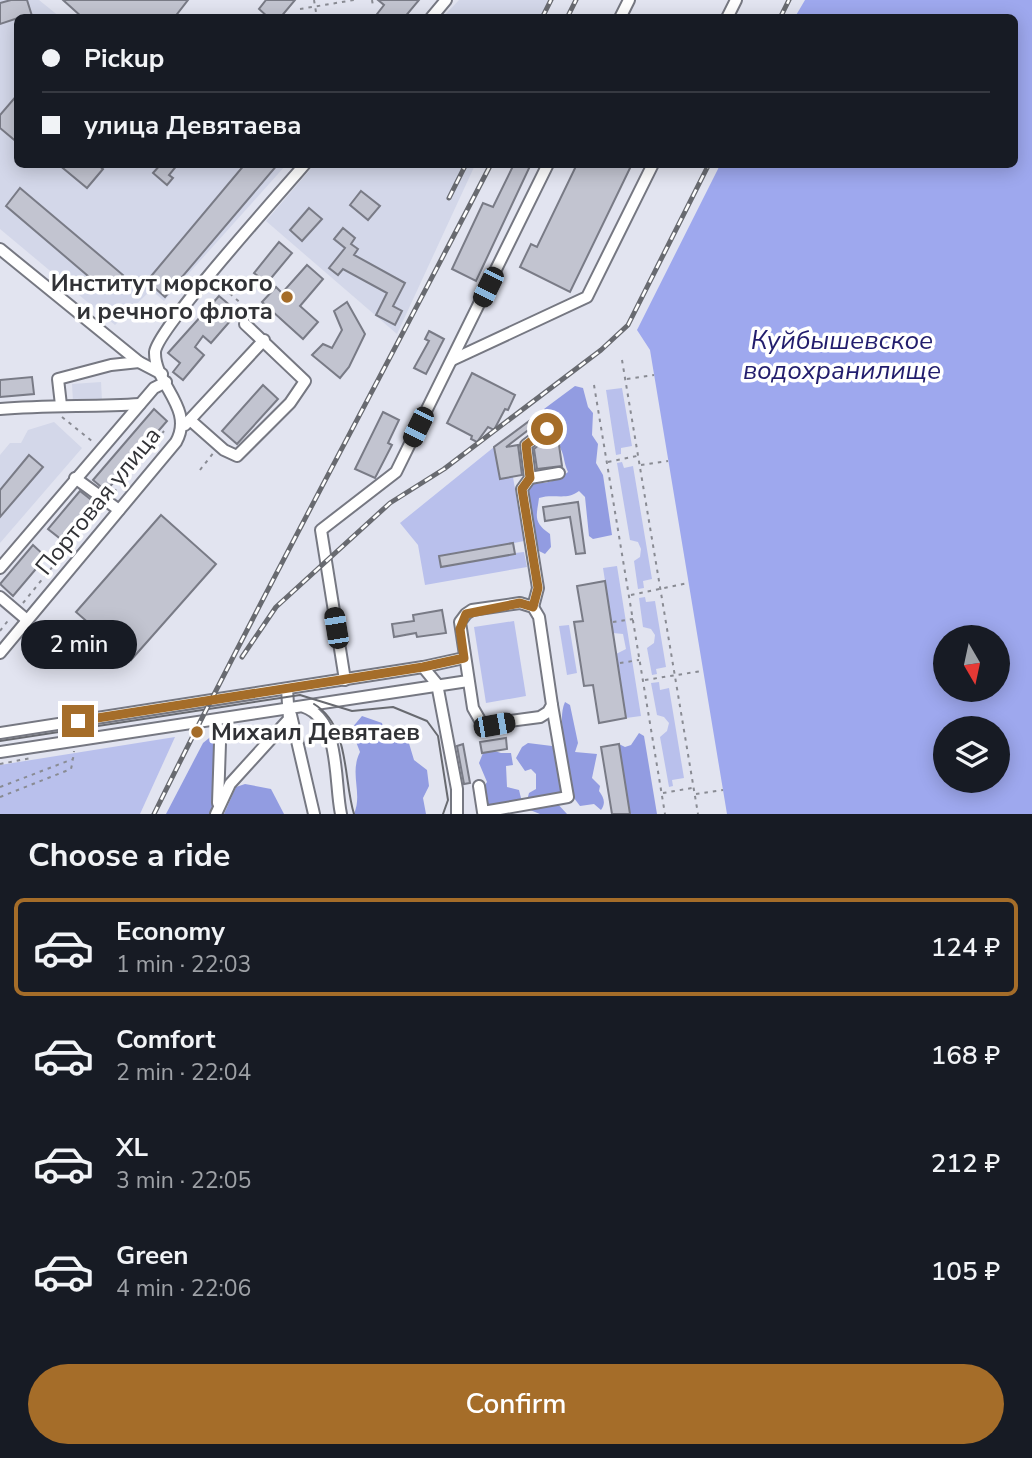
<!DOCTYPE html>
<meta charset="utf-8">
<style>
:root{--surface:#171b24;--page:#242831;--text:#f1f3f6;--muted:#9ea1a6;--line:#363941;--accent:#a56d29}
body{margin:0;font-family:"Nunito Sans",sans-serif;background:var(--page);color:var(--text);height:100vh;display:flex;flex-direction:column;font-size:26px;white-space:nowrap}
*{box-sizing:border-box;margin:0}
p{font-size:23px;color:var(--muted)}
.icon{flex:none;width:38px;height:38px;fill:none;stroke:currentColor;stroke-width:2;stroke-linecap:round;stroke-linejoin:round}
.map{position:relative;height:814px;overflow:hidden}
.side{display:flex;flex-direction:column;background:var(--surface);flex:1}
.side>*{flex:none}
.banner{position:absolute;left:14px;top:14px;width:1004px;height:154px;border-radius:10px;box-shadow:0 4px 18px #0003;display:grid;align-content:center;height:154px;padding:0 28px;background:var(--surface)}
.needle{width:46px;rotate:171deg}
.buttons{position:absolute;left:933px;top:625px;display:grid;gap:14px}
.buttons a{display:grid;place-items:center;width:77px;height:77px;border-radius:50%;background:var(--surface);box-shadow:0 4px 18px #0003;font-size:35px}
.end{position:absolute;width:32px;height:32px;margin:-16px;border:9px solid #a56d29;background:#fff;box-shadow:0 0 0 4px #fff}
.from{border-radius:50%}
.bubble{position:absolute;height:49px;border-radius:24px;background:var(--surface);box-shadow:0 4px 18px #0003;font-size:23px;font-weight:600;line-height:49px;text-align:center}
.car{position:absolute;width:21px;height:42px;margin:-21px -10px;border-radius:9px;box-shadow:0 0 5px 2px #0007;background:linear-gradient(#222 24%,#8ab4d8 0 40%,#222 0 76%,#8ab4d8 0 86%,#222 0)}
.banner b{display:flex;align-items:center;gap:24px;height:66px;font-size:26px}
.banner b+b{border-top:2px solid var(--line)}
.banner i{width:18px;height:18px;background:var(--text)}
ul{padding:0;list-style:none}
li{display:flex;align-items:center;gap:21px;height:98px;margin:0 14px 10px;padding:0 14px;border:4px solid transparent;border-radius:10px}
li div{flex:1}
li b{display:block;font-size:26px}
li em{font-style:normal;font-weight:600}
li.current{border-color:var(--accent)}
li>.icon{width:63px;height:63px;stroke-width:1.5}
h2{padding:0 28px;font-size:32px;line-height:84px}
.button{display:flex;gap:14px;margin-top:auto;padding:14px 28px}
.button a{flex:1;height:80px;border-radius:42px;background:var(--accent);color:#fff;font-size:28px;font-weight:600;line-height:80px;text-align:center}
.map>svg:first-child{display:block}
.built{fill:#d3d7e9}
.green{fill:#b9c0ec}
.forest{fill:#929ce1}
.water{fill:#9ea8ee;fill-rule:evenodd}
.building{fill:#c2c4d0;stroke:#797b86;stroke-width:2}
.lines{fill:none;stroke-linecap:round;stroke-linejoin:round}
.minor-casing{stroke:#767882;stroke-width:14}
.path{stroke:#898b93;stroke-width:2;stroke-dasharray:3.5 5;stroke-linecap:butt}
.minor{stroke:#fff;stroke-width:10}
.tram{stroke:#686a70;stroke-width:2}
.rail-casing{stroke:#686a70;stroke-width:5}
.rail{stroke:#fff;stroke-width:2.5;stroke-dasharray:8;stroke-linecap:butt}
.route{stroke:#a56d29;stroke-width:9}
.poi-dot{fill:#a56d29;stroke:#fff;stroke-width:2.5}
.labels{text-anchor:middle;stroke-width:7;stroke-linejoin:round;paint-order:stroke}
.poi-label{font-size:24px;font-weight:bold;fill:#313236;stroke:#fff;text-anchor:end}
.street-label{font-size:24px;fill:#313236;stroke:#fff}
.water-label{font-size:26px;font-style:italic;fill:#221d6d;stroke:#fff}
</style>
<div class="map">
<svg width="1032" height="814" viewBox="0 0 1032 814">
<rect width="100%" height="100%" fill="#e2e4f0"/>
<g class="built">
<path d="M0 0H39L60 17 18 18V164L286 165 164 301 151 290 115 325 0 229Z"/>
<path d="M459 0H551L543 17H443Z"/>
<path d="M314 165H475L397 334 266 221Z"/>
<path d="M101 382 102 400 73 402 72 384Z"/>
<path d="M54 422 82 448 0 543V455L10 443H21L28 430Z"/>
</g>
<g class="green">
<path d="M622 388 632 446 621 448V454L616 455 606 390Z"/>
<path d="M494 447 500 479 513 477 524 541 514 543 515 553 524 552 527 567 425 585 418 545 400 523Z"/>
<path d="M622 462 624 468 633 466 652 579 643 581 644 588 638 589 634 561 640 557 641 549 638 542 630 540 617 463Z"/>
<path d="M617 566 641 716 626 718 616 654 626 649 623 634 613 633 603 568Z"/>
<path d="M645 597 646 602 655 601 666 667 656 669 657 674 652 675 647 648 654 643 655 635 651 629 643 627 639 598Z"/>
<path d="M514 621 526 696 486 703 474 627Z"/>
<path d="M569 625 577 673 567 675 559 626Z"/>
<path d="M659 682 660 690 669 688 684 778 672 780 673 786 669 787 660 737 667 731 669 723 664 717 657 715 651 683Z"/>
<path d="M175 737 140 814H0V765Z"/>
</g>
<g class="forest">
<path d="M575 386 583 388 588 407 593 413 592 435 598 444 596 463 603 475 612 535 593 539 589 536 585 497 579 491C566 501 554 493 539 498 537 515 532 522 550 534L551 547 545 554 539 551 531 524 527 492 535 483C547 484 559 480 568 472 563 462 565 454 558 444L561 431 547 423 550 417 544 409Z"/>
<path d="M565 702 570 705 578 743 575 752 597 754 592 778 600 786 599 791C604 798 606 803 601 810L594 804 580 806 568 790 569 770 565 764 567 756 561 750C566 733 558 718 565 702Z"/>
<path d="M362 716 382 723 384 732 408 740 414 760 427 770 429 786 423 798 426 814H354C363 793 349 774 360 752L351 729Z"/>
<path d="M639 733 644 736 657 814H629L619 744 625 747 631 745Z"/>
<path d="M214 734 213 806 210 814H166L203 743Z"/>
<path d="M528 743 552 746 558 758 562 791 555 801 567 814H540L525 808 529 793 536 789V774L531 769 525 771 516 758 522 747Z"/>
<path d="M485 748 501 753H511L513 765 506 766 507 787 519 790 522 802 520 812 494 811 486 806 483 788 487 782 479 763Z"/>
<path d="M245 784 271 789 284 814H224L236 787Z"/>
</g>
<path class="water" d="M805 0H1032V814H727L650 350 637 330 720 165 1015 164V18L795 17ZM945 637H998V690H945ZM945 728H998V780H945Z"/>
<g class="building">
<path d="M11 0H27L32 16 18 18 0 24V3Z"/>
<path d="M63 0H188L174 18H83Z"/>
<path d="M266 0H295L280 18H269L259 9Z"/>
<path d="M378 0H419L404 18H374L384 5Z"/>
<path d="M18 94V143L0 128V115Z"/>
<path d="M58 164H97L103 169 87 188Z"/>
<path d="M161 164H178L169 175 173 178 167 185 153 173Z"/>
<path d="M245 164H278L165 297 147 281Z"/>
<path d="M514 164H531L476 281 452 269 483 203 493 207Z"/>
<path d="M577 164H632L570 292 520 267 531 244 537 247Z"/>
<path d="M20 188 123 275 108 293 6 206Z"/>
<path d="M361 191 380 206 368 220 350 205Z"/>
<path d="M309 208 322 219 302 241 290 230Z"/>
<path d="M343 228 355 238 351 244 358 249 354 255 405 283 393 306 402 311 395 325 376 315 387 293 343 269 338 275 329 268 345 248 334 239Z"/>
<path d="M279 242 292 253 267 283 254 273Z"/>
<path d="M307 265 323 279 300 306 318 322 303 339 262 302 276 287 282 293Z"/>
<path d="M219 296 238 312 211 343 203 336 195 347 204 355 183 380 173 372 180 363 168 353Z"/>
<path d="M347 302 365 334 349 367 340 378 312 355 323 344 332 348 342 330 334 311Z"/>
<path d="M429 331 444 339 426 374 414 368 429 341 425 339Z"/>
<path d="M472 373 515 395 508 410 505 409 494 430 488 427 477 442 471 439 472 436 447 423Z"/>
<path d="M32 377 34 394 0 397V380Z"/>
<path d="M263 385 278 399 237 444 222 431Z"/>
<path d="M154 409 167 421 106 491 93 480Z"/>
<path d="M383 412 399 420 388 443 392 445 375 478 355 469Z"/>
<path d="M540 413 544 418 506 447 518 445 522 475 500 479 494 447Z"/>
<path d="M558 438 562 466 537 469 534 449 545 440Z"/>
<path d="M29 455 43 467 0 517V490Z"/>
<path d="M80 491 94 502 62 540 48 529Z"/>
<path d="M578 502 585 553 576 554 570 517 545 521 543 507Z"/>
<path d="M161 515 216 564 131 660 76 612Z"/>
<path d="M513 543 515 554 441 567 439 556Z"/>
<path d="M33 545 46 557 13 596 0 584Z"/>
<path d="M605 581 626 718 599 723 593 685 584 686 574 622 583 621 577 586Z"/>
<path d="M442 610 446 633 417 637 416 633 394 637 392 624 414 621 413 615Z"/>
<path d="M506 738 507 749 482 753 480 742Z"/>
<path d="M463 744 470 783 464 784 457 746Z"/>
<path d="M619 744 630 814H612L601 747Z"/>
</g>
<g class="lines">
<defs>
<g id="minor">
<path d="M431 18 446 0"/>
<path d="M620 18 629 0"/>
<path d="M727 18 736 0"/>
<path d="M0 249 139 362 162 374"/>
<path d="M452 360 587 297 653 164"/>
<path d="M61 405 58 379 111 365 139 362"/>
<path d="M0 409C47 405 93 407 140 404"/>
<path d="M190 420 224 450 237 456 290 403 305 381 245 324"/>
<path d="M185 425 264 340"/>
<path d="M75 478 119 510"/>
<path d="M530 478 559 473"/>
<path d="M0 568 154 388 166 382"/>
<path d="M0 597 27 620"/>
<path d="M520 603 533 607 539 617 552 705 548 712 540 717 487 724 481 722 473 708 460 622 466 614 472 610Z"/>
<path d="M533 607 538 588 522 489 530 478 526 445 547 429"/>
<path d="M0 653 176 442C195 408 154 384 155 352 157 329 282 191 305 164"/>
<path d="M423 667 437 684 457 789V814"/>
<path d="M345 680 321 530 396 472 548 164"/>
<path d="M304 707C341 720 334 782 341 814"/>
<path d="M291 715 314 814"/>
<path d="M216 720 220 743 218 803"/>
<path d="M0 733 423 667 464 658"/>
<path d="M0 752 468 681"/>
<path d="M479 786 483 812 568 797 552 705"/>
<path d="M216 814 230 784 289 719 287 689"/>
</g>
</defs>
<use href="#minor" class="minor-casing"/>
<g class="path">
<path d="M314 0 317 18"/>
<path d="M372 0 373 6"/>
<path d="M300 9 354 0"/>
<path d="M348 18 365 15"/>
<path d="M217 282 254 315 251 318"/>
<path d="M622 360 698 814"/>
<path d="M627 379 654 375"/>
<path d="M594 385 665 814"/>
<path d="M62 417 93 442"/>
<path d="M608 462 637 456"/>
<path d="M641 465 668 461"/>
<path d="M200 470 214 452"/>
<path d="M114 492 164 431"/>
<path d="M631 595 688 583"/>
<path d="M23 603 101 507"/>
<path d="M613 622 633 619"/>
<path d="M0 631 10 618"/>
<path d="M620 663 639 660"/>
<path d="M645 680 702 671"/>
<path d="M0 764 31 758"/>
<path d="M0 787 73 759 74 751"/>
<path d="M663 793 692 788"/>
<path d="M696 794 723 790"/>
<path d="M0 797 71 769 73 760"/>
</g>
<use href="#minor" class="minor"/>
<g class="tram">
<path d="M314 704C350 726 343 778 354 814"/>
<path d="M0 741 300 695 352 711 393 707 427 721 438 736 448 800 443 814"/>
</g>
<defs>
<g id="rail">
<path d="M542 18 551 0"/>
<path d="M567 18 576 0"/>
<path d="M780 18 789 0"/>
<path d="M449 198 466 164"/>
<path d="M242 657 276 607 390 503 444 469 601 350 628 325 709 164"/>
<path d="M154 814C262 595 379 381 491 164"/>
</g>
</defs>
<use href="#rail" class="rail-casing"/>
<use href="#rail" class="rail"/>
</g>
<g class="lines">
<path class="route" d="M78 721 423 667 464 658 460 629 466 614 520 603 533 607 538 588 522 489 530 478 526 445 547 429"/>
</g>
<g class="poi-dot">
<circle cx="287" cy="297" r="7"/>
<circle cx="197" cy="732" r="7"/>
</g>
<g class="labels">
<g class="poi-label">
<text x="273" y="291">Институт морского<tspan x="273" dy="28">и речного флота</tspan></text>
<text x="211" y="740" text-anchor="start">Михаил Девятаев</text>
</g>
<g class="street-label">
<text transform="translate(98 501) rotate(-51)" y="8">Портовая улица</text>
</g>
<g class="water-label">
<text x="842" y="349">Куйбышевское<tspan x="842" dy="30">водохранилище</tspan></text>
</g>
</g>
</svg>
<div class="buttons">
<a><svg class="needle" viewBox="-14 -14 28 28"><path d="M0-13l5 13h-10z" fill="#e53935"/><path d="M0 13l5-13h-10z" fill="#9ea1a6"/></svg></a>
<a><svg class="icon" aria-label="layers" viewBox="0 0 24 24"><path d="M12 4l9 5-9 5-9-5zM3 14l9 5 9-5"/></svg></a>
</div>
<i class="end from" style="left:547px;top:429px"></i>
<i class="end" style="left:78px;top:721px"></i>
<div class="bubble" style="left:21px;top:620px;width:116px">2 min</div>
<i class="car" style="left:488px;top:287px;rotate:206deg"></i>
<i class="car" style="left:418px;top:427px;rotate:206deg"></i>
<i class="car" style="left:336px;top:628px;rotate:351deg"></i>
<i class="car" style="left:494px;top:725px;rotate:80deg"></i>
<div class="banner">
<b><i class="from"></i>Pickup</b>
<b><i></i>улица Девятаева</b>
</div>
</div>
<section class="side">
<h2>Choose a ride</h2>
<ul>
<li class="current"><svg class="icon" aria-label="car" viewBox="0 0 24 24"><path d="M5 17H2v-5l4-1 3-4h7l3 4 3 1v5h-3M9 17h6M6 11h13"/><circle cx="7" cy="17" r="2"/><circle cx="17" cy="17" r="2"/></svg><div><b>Economy</b><p>1 min · 22:03</p></div><em>124 ₽</em></li>
<li><svg class="icon" aria-label="car" viewBox="0 0 24 24"><path d="M5 17H2v-5l4-1 3-4h7l3 4 3 1v5h-3M9 17h6M6 11h13"/><circle cx="7" cy="17" r="2"/><circle cx="17" cy="17" r="2"/></svg><div><b>Comfort</b><p>2 min · 22:04</p></div><em>168 ₽</em></li>
<li><svg class="icon" aria-label="car" viewBox="0 0 24 24"><path d="M5 17H2v-5l4-1 3-4h7l3 4 3 1v5h-3M9 17h6M6 11h13"/><circle cx="7" cy="17" r="2"/><circle cx="17" cy="17" r="2"/></svg><div><b>XL</b><p>3 min · 22:05</p></div><em>212 ₽</em></li>
<li><svg class="icon" aria-label="car" viewBox="0 0 24 24"><path d="M5 17H2v-5l4-1 3-4h7l3 4 3 1v5h-3M9 17h6M6 11h13"/><circle cx="7" cy="17" r="2"/><circle cx="17" cy="17" r="2"/></svg><div><b>Green</b><p>4 min · 22:06</p></div><em>105 ₽</em></li>
</ul>
<div class="button"><a>Confirm</a></div>
</section>
